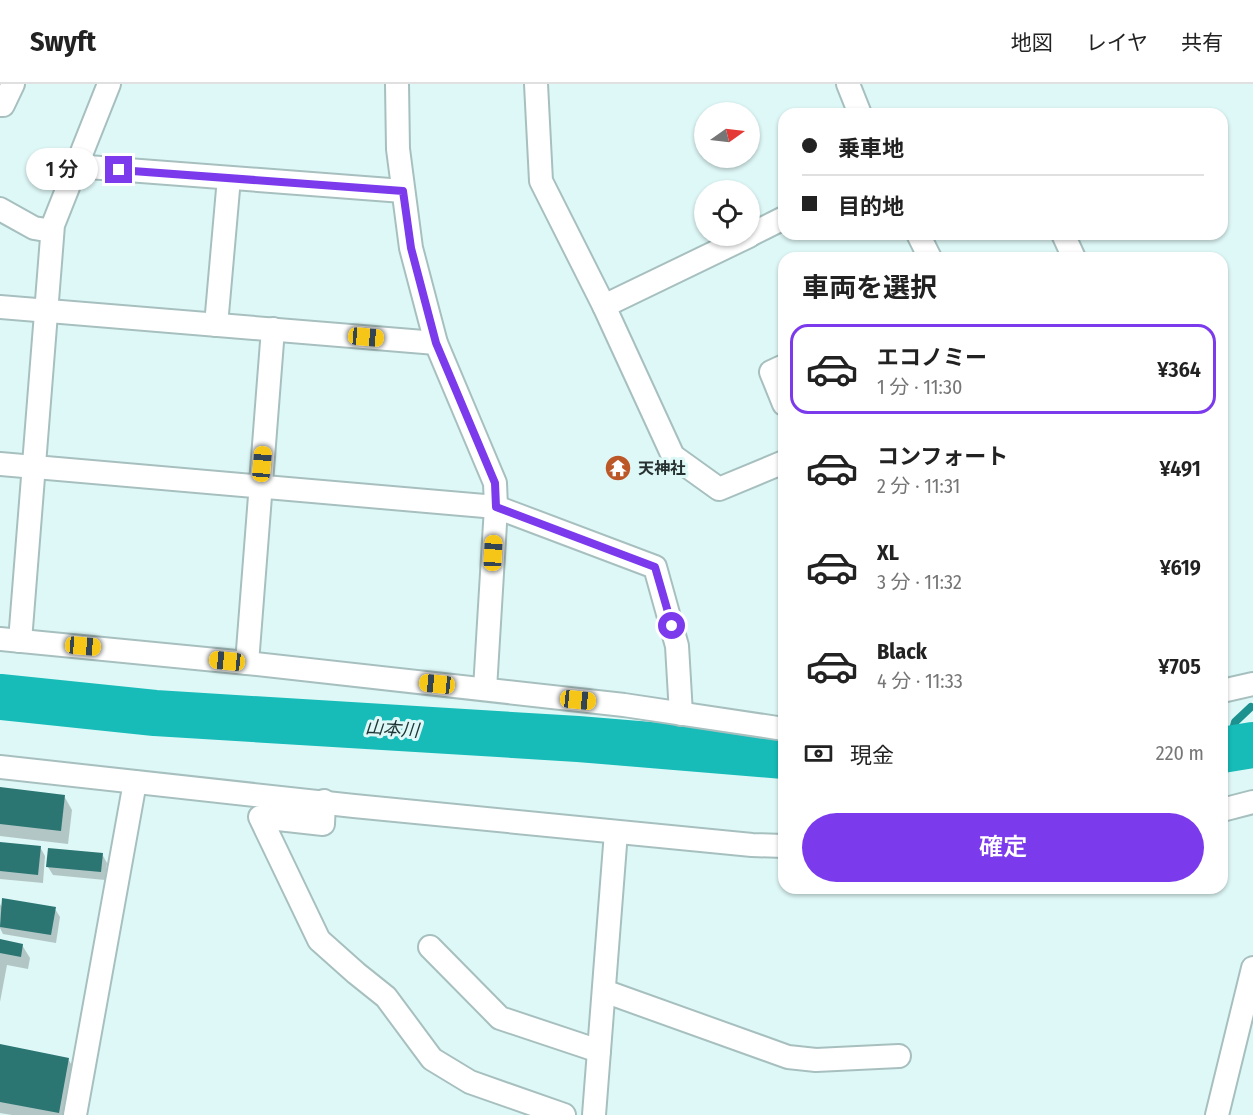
<!DOCTYPE html>
<html lang="ja">
<meta charset="utf-8">
<style>
:root{--surface:#fff;--page:#f2f2f2;--text:#222;--muted:#767676;--line:#e0e0e0;--accent:#7c3aed}
body{margin:0;font-family:"Fira Sans Condensed","Noto Sans JP",sans-serif;background:var(--page);color:var(--text);height:100vh;display:flex;flex-direction:column;font-size:22px;white-space:nowrap}
*{box-sizing:border-box;margin:0}
p{font-size:20px;color:var(--muted)}
.icon{flex:none;width:33px;height:33px;fill:none;stroke:currentColor;stroke-width:2;stroke-linecap:round;stroke-linejoin:round}
.map{position:relative;flex:1;overflow:hidden}
.side{position:absolute;left:778px;top:168px;width:450px;height:642px;display:flex;flex-direction:column;background:var(--surface);border-radius:18px;box-shadow:0 2px 4px #0004}
.side>*{flex:none}
.hud{position:absolute;left:778px;top:24px;width:450px;height:132px;border-radius:18px;box-shadow:0 2px 4px #0004;display:grid;align-content:center;height:132px;padding:0 24px;background:var(--surface)}
.needle{width:39px;rotate:76deg}
.buttons{position:absolute;left:694px;top:18px;display:grid;gap:12px}
.buttons a{display:grid;place-items:center;width:66px;height:66px;border-radius:50%;background:var(--surface);box-shadow:0 2px 4px #0004;font-size:30px}
.end{position:absolute;width:27px;height:27px;margin:-14px;border:8px solid #7c3aed;background:#fff;box-shadow:0 0 0 3px #fff}
.from{border-radius:50%}
.bubble{position:absolute;height:42px;border-radius:21px;background:var(--surface);box-shadow:0 2px 4px #0004;font-size:20px;font-weight:600;line-height:42px;text-align:center}
.car{position:absolute;width:18px;height:36px;margin:-18px -9px;border-radius:8px;box-shadow:0 0 4px 2px #0007;background:linear-gradient(#f5c518 24%,#345 0 40%,#f5c518 0 76%,#345 0 86%,#f5c518 0)}
.hud b{display:flex;align-items:center;gap:21px;height:57px;font-size:22px}
.hud b+b{border-top:2px solid var(--line)}
.hud i{width:15px;height:15px;background:var(--text)}
ul{padding:0;list-style:none}
li{display:flex;align-items:center;gap:18px;height:90px;margin:0 12px 9px;padding:0 12px;border:3px solid transparent;border-radius:18px}
li div{flex:1}
li b{display:block;font-size:22px}
li em{font-style:normal;font-weight:600}
li.current{border-color:var(--accent)}
li>.icon{width:54px;height:54px;stroke-width:1.5}
h2{padding:0 24px;font-size:27px;line-height:72px}
.pay{display:flex;align-items:center;gap:15px;height:66px;padding:0 24px;font-size:22px}
.pay p{margin-inline-start:auto}
.primary-button{display:flex;gap:12px;margin-top:auto;padding:12px 24px}
.primary-button a{flex:1;height:69px;border-radius:36px;background:var(--accent);color:#fff;font-size:24px;font-weight:600;line-height:69px;text-align:center}
header{display:flex;align-items:center;gap:36px;box-sizing:border-box;height:84px;padding:0 30px;background:var(--surface);border-bottom:2px solid var(--line)}
header strong{font-size:28px}
nav{display:flex;gap:33px;margin-inline-start:auto;font-size:21px}
.map>svg:first-child{display:block}
.shadow{fill:#0003}
.lines{fill:none;stroke-linecap:round;stroke-linejoin:round}
.stream{stroke:#1c9290;stroke-width:8}
.river{stroke:#17bbb8;stroke-width:46}
.building{fill:#2b7573}
.minor-casing{stroke:#a7c0bf;stroke-width:26}
.minor{stroke:#fff;stroke-width:22}
.route{stroke:#7c3aed;stroke-width:8}
.labels{text-anchor:middle;stroke-width:6;stroke-linejoin:round;paint-order:stroke}
.poi-label{font-size:16px;font-weight:bold;fill:#273131;stroke:#def8f7;text-anchor:start}
.water-label{font-size:18px;font-style:italic;fill:#1c3433;stroke:#def8f7}
</style>
<header>
<strong>Swyft</strong>
<nav><a>地図</a><a>レイヤ</a><a>共有</a></nav>
</header>
<div class="map">
<svg width="1253" height="1031" viewBox="0 0 1253 1031">
<rect width="100%" height="100%" fill="#def8f7"/>
<g class="shadow">
<path d="M0 705 64 712 72 726 68 760 0 752Z"/>
<path d="M0 760 40 763 45 772 43 799 0 795Z"/>
<path d="M102 770 107 779 105 796 53 791 48 783Z"/>
<path d="M0 820 2 823 55 825 60 833 56 859 3 850 0 844Z"/>
<path d="M0 857 22 861 30 874 28 885 7 881 0 918Z"/>
<path d="M0 962 68 975 76 988 68 1031H12L0 1029Z"/>
</g>
<g class="lines">
<path class="stream" d="M1228 665 1235 638 1251 623"/>
<g class="river">
<path d="M0 613 155 629 578 655 784 672"/>
<path d="M1222 666 1253 661"/>
</g>
</g>
<g class="building">
<path d="M0 703 65 711 61 747 0 740Z"/>
<path d="M0 758 41 762 38 791 0 787Z"/>
<path d="M48 764 103 769 101 788 46 783Z"/>
<path d="M2 814 56 823 51 851 0 843Z"/>
<path d="M0 855 23 860 21 873 0 869Z"/>
<path d="M0 960 69 974 59 1029 0 1018Z"/>
</g>
<g class="lines">
<defs>
<g id="minor">
<path d="M397 0 398 65 411 164 436 259 495 399 496 423 485 605"/>
<path d="M536 0 541 97 604 222 673 372 719 405 784 378"/>
<path d="M848 0 860 30"/>
<path d="M0 21H3L13 0"/>
<path d="M75 82 403 107"/>
<path d="M0 125 34 144 52 147"/>
<path d="M918 150 930 174"/>
<path d="M1063 150 1074 174"/>
<path d="M750 151 784 134"/>
<path d="M604 222 749 152"/>
<path d="M0 223 436 259"/>
<path d="M216 241 229 94"/>
<path d="M784 282 771 288 784 320"/>
<path d="M0 380 496 423 655 483 677 562 681 630"/>
<path d="M0 555 247 579 624 621 784 645"/>
<path d="M20 557 53 141 109 0"/>
<path d="M247 579 273 245"/>
<path d="M1222 607 1253 600"/>
<path d="M0 683 354 722 752 761 784 762"/>
<path d="M324 717 323 740 260 733 319 856 356 889 386 913 432 975 470 998 564 1031"/>
<path d="M1222 726 1253 718"/>
<path d="M430 863 500 934 599 967"/>
<path d="M604 907 788 973 816 976 899 972"/>
<path d="M75 1031 135 698"/>
<path d="M594 1031 616 748"/>
<path d="M1217 1031 1253 884"/>
</g>
</defs>
<use href="#minor" class="minor-casing"/>
<use href="#minor" class="minor"/>
</g>
<g class="lines">
<path class="route" d="M119 86 403 107 411 164 436 259 495 399 496 423 655 483 672 542"/>
</g>
<defs>
<symbol id="temple-disc" viewBox="-11 -11 22 22"><circle r="9.5" fill="#bc5728" stroke="#def8f7"/><path d="M0-6L5-2H3V0L6.5 2.5H4V6H1.5V3h-3V6H-4V2.5H-6.5L-3 0V-2H-5Z" fill="#fff"/></symbol>
</defs>
<g fill-rule="evenodd">
<use href="#temple-disc" x="603" y="369" width="30" height="30"/>
</g>
<g class="labels">
<g class="poi-label">
<text x="638" y="390">天神社</text>
</g>
<g class="water-label">
<text transform="translate(392 645) rotate(4)" y="6">山本川</text>
</g>
</g>
</svg>
<div class="buttons">
<a><svg class="needle" viewBox="-14 -14 28 28"><path d="M0-13l5 13h-10z" fill="#e53935"/><path d="M0 13l5-13h-10z" fill="#767676"/></svg></a>
<a><svg class="icon" aria-label="locate" viewBox="0 0 24 24"><circle cx="12" cy="12" r="6"/><path d="M12 2v4M12 18v4M2 12h4M18 12h4"/></svg></a>
</div>
<i class="end from" style="left:672px;top:542px"></i>
<i class="end" style="left:119px;top:86px"></i>
<div class="bubble" style="left:26px;top:64px;width:72px">1 分</div>
<i class="car" style="left:366px;top:253px;rotate:95deg"></i>
<i class="car" style="left:262px;top:380px;rotate:5deg"></i>
<i class="car" style="left:493px;top:469px;rotate:3deg"></i>
<i class="car" style="left:83px;top:562px;rotate:95deg"></i>
<i class="car" style="left:227px;top:577px;rotate:276deg"></i>
<i class="car" style="left:437px;top:600px;rotate:276deg"></i>
<i class="car" style="left:578px;top:616px;rotate:96deg"></i>
<div class="hud">
<b><i class="from"></i>乗車地</b>
<b><i></i>目的地</b>
</div>
<section class="side">
<h2>車両を選択</h2>
<ul>
<li class="current"><svg class="icon" aria-label="car" viewBox="0 0 24 24"><path d="M5 17H2v-5l4-1 3-4h7l3 4 3 1v5h-3M9 17h6M6 11h13"/><circle cx="7" cy="17" r="2"/><circle cx="17" cy="17" r="2"/></svg><div><b>エコノミー</b><p>1 分 · 11:30</p></div><em>¥364</em></li>
<li><svg class="icon" aria-label="car" viewBox="0 0 24 24"><path d="M5 17H2v-5l4-1 3-4h7l3 4 3 1v5h-3M9 17h6M6 11h13"/><circle cx="7" cy="17" r="2"/><circle cx="17" cy="17" r="2"/></svg><div><b>コンフォート</b><p>2 分 · 11:31</p></div><em>¥491</em></li>
<li><svg class="icon" aria-label="car" viewBox="0 0 24 24"><path d="M5 17H2v-5l4-1 3-4h7l3 4 3 1v5h-3M9 17h6M6 11h13"/><circle cx="7" cy="17" r="2"/><circle cx="17" cy="17" r="2"/></svg><div><b>XL</b><p>3 分 · 11:32</p></div><em>¥619</em></li>
<li><svg class="icon" aria-label="car" viewBox="0 0 24 24"><path d="M5 17H2v-5l4-1 3-4h7l3 4 3 1v5h-3M9 17h6M6 11h13"/><circle cx="7" cy="17" r="2"/><circle cx="17" cy="17" r="2"/></svg><div><b>Black</b><p>4 分 · 11:33</p></div><em>¥705</em></li>
</ul>
<div class="pay"><svg class="icon" aria-label="cash" viewBox="0 0 24 24"><path d="M3 7h18v10H3z"/><circle cx="12" cy="12" r="2"/></svg>現金<p>220 m</p></div>
<div class="primary-button"><a>確定</a></div>
</section>
</div>
